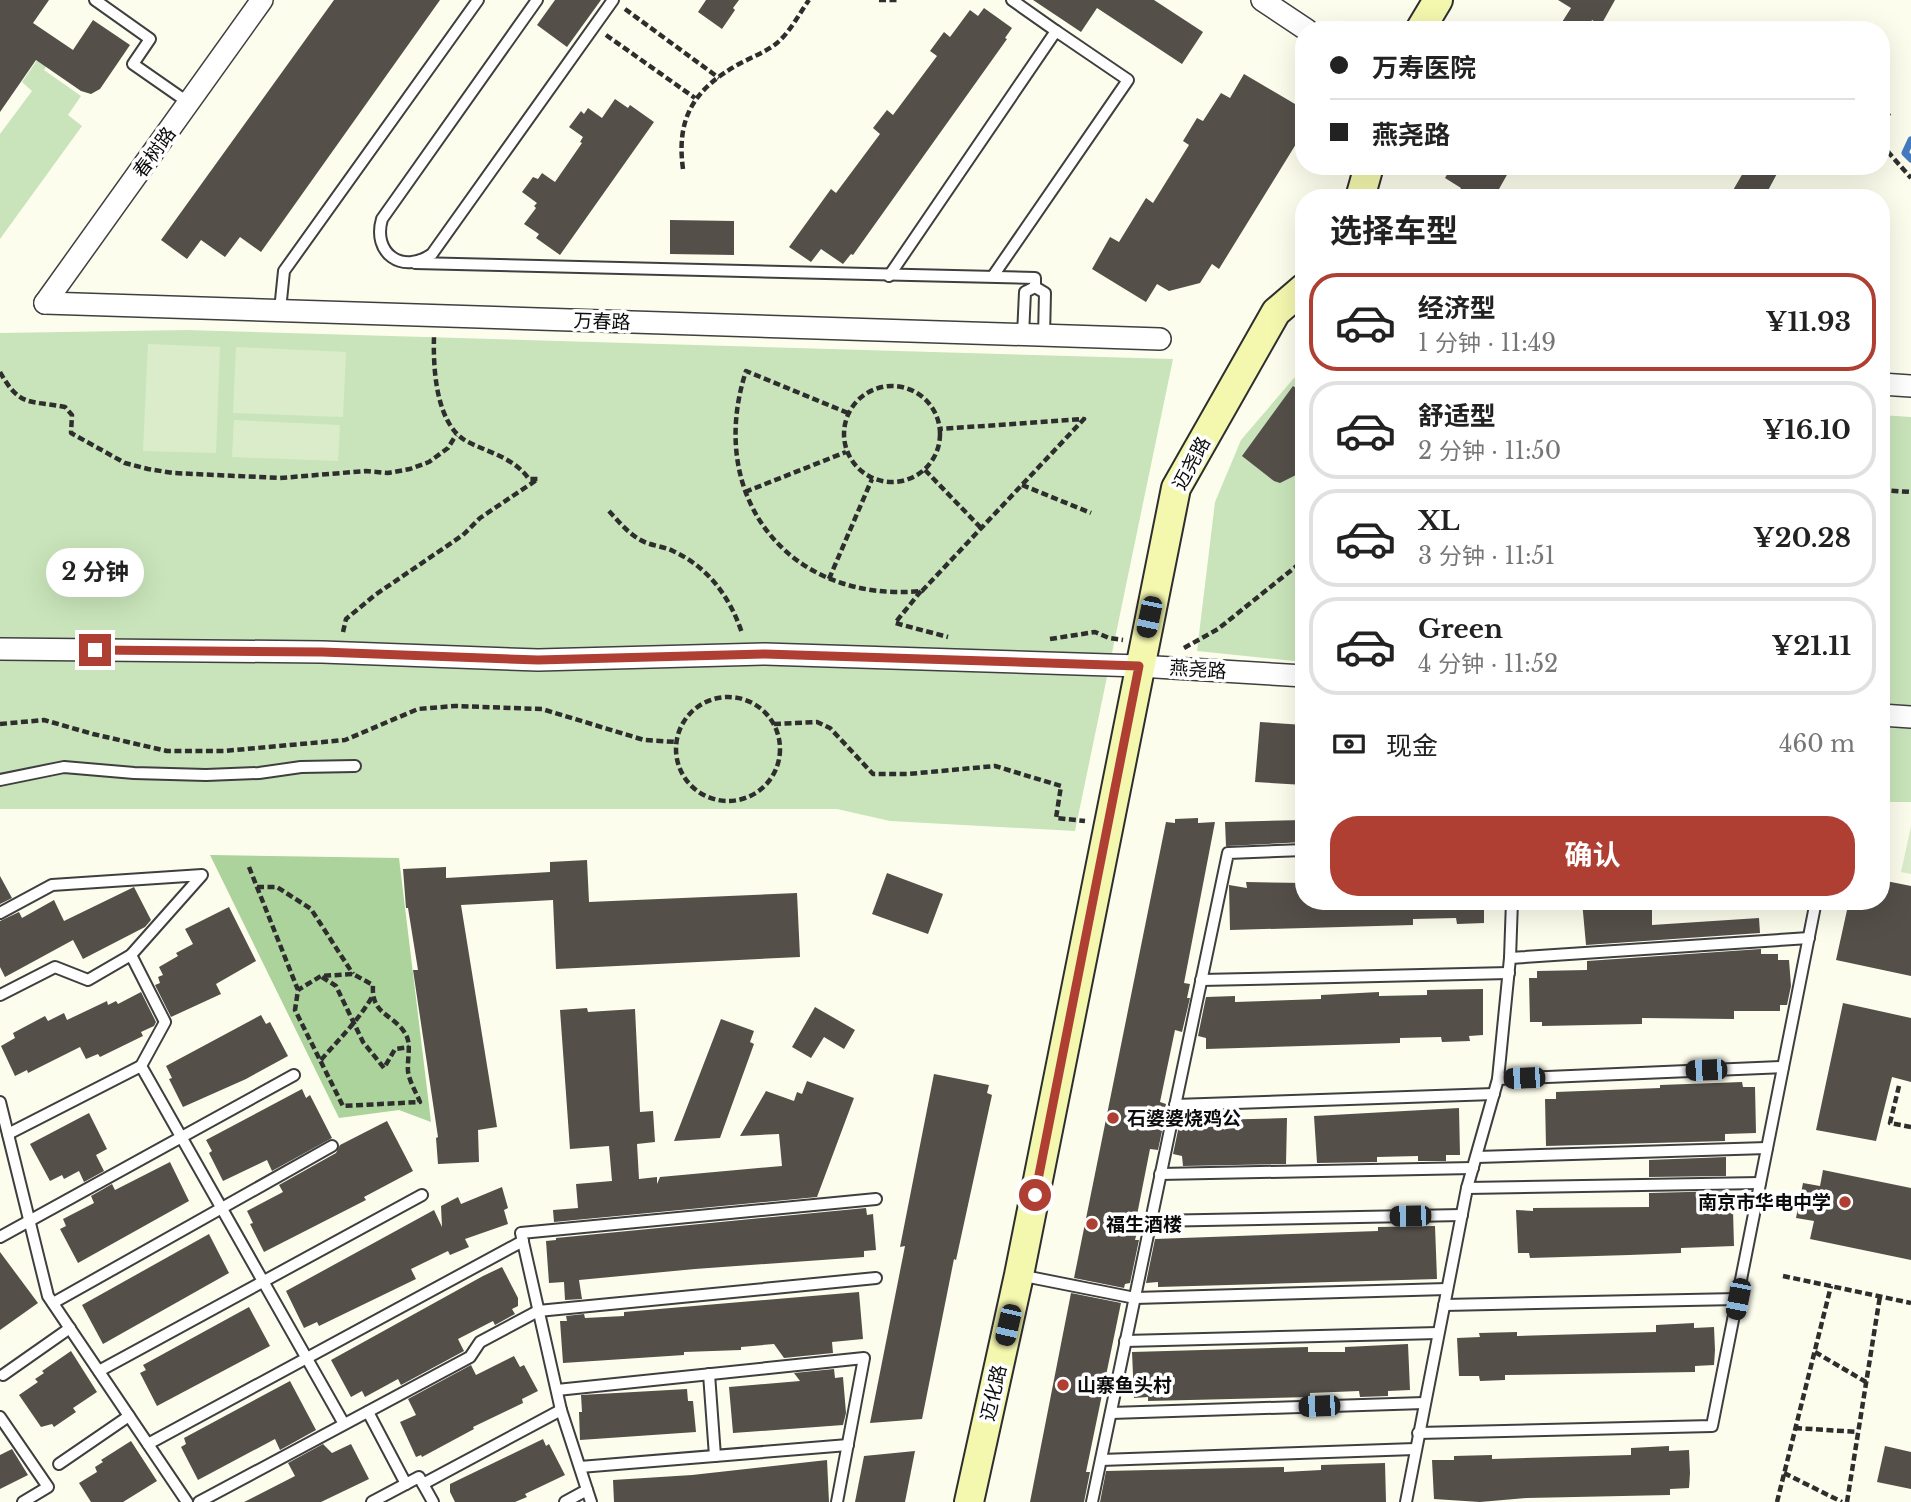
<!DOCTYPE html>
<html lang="zh">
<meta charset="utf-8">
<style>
:root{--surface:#fff;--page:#f2f2f2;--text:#222;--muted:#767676;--line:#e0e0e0;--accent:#ae3f32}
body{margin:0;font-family:"Libre Baskerville","Noto Sans SC",serif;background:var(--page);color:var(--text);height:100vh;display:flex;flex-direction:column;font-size:26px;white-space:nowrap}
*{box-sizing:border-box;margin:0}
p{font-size:23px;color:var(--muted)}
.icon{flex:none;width:38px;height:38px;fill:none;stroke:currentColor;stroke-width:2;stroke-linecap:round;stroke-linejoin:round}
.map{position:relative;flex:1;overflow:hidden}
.details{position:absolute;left:1295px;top:189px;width:595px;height:721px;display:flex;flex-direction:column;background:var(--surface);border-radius:28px;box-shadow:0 7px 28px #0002}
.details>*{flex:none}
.hud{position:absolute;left:1295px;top:21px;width:595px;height:154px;border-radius:28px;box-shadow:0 7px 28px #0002;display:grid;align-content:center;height:154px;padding:0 35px;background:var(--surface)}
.end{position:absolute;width:32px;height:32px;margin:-16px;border:9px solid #ae3f32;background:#fff;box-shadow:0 0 0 4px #fff}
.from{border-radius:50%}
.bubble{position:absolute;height:49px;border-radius:24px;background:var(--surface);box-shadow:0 7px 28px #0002;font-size:23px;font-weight:700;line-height:49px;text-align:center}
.car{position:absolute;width:21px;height:42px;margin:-21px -10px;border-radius:9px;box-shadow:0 0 5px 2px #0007;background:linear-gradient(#222 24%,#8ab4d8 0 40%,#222 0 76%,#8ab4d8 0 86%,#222 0)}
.hud b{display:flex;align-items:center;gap:24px;height:66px;font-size:26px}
.hud b+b{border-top:2px solid var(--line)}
.hud i{width:18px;height:18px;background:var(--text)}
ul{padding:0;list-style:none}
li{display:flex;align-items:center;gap:21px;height:98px;margin:0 14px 10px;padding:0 21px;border:4px solid var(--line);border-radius:28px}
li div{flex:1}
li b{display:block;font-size:26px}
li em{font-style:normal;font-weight:700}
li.on{border-color:var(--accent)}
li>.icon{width:63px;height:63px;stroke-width:1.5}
h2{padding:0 35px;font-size:32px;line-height:84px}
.pay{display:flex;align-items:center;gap:18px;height:77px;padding:0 35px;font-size:26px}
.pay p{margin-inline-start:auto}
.cta{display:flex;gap:14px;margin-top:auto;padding:14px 35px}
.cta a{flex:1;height:80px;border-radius:28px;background:var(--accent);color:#fff;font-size:28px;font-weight:700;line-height:80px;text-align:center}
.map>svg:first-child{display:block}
.green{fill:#c9e4ba}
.forest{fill:#abd39b}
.pitch{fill:#dbeccb}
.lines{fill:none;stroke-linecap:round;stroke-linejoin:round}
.stream{stroke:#447bc0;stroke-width:7}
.building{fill:#544f49}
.lane-casing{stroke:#3f3f3f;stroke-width:14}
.street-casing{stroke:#3f3f3f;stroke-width:24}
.secondary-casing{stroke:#2e2e2e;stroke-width:32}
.path{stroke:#2e2e2e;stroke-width:4.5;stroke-dasharray:7 3.5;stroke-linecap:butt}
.lane{stroke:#fff;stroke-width:10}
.street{stroke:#fff;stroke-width:21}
.secondary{stroke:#f4f7ae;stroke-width:28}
.route{stroke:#ae3f32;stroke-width:9}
.poi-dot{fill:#ae3f32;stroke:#fff;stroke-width:2.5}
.labels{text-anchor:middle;stroke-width:7;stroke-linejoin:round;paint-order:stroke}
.street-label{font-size:19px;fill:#0c0c0c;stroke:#fff}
.poi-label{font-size:19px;font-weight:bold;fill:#0c0c0c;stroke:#fff;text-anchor:start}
</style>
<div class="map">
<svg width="1911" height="1502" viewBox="0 0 1911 1502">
<rect width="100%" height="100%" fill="#fdfded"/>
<g class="green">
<path d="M44 50 53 56 44 70 81 96 68 115 82 126 0 239V134L32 91 22 82Z"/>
<path d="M187 330 1173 359 1075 831 890 821 837 809H0V333Z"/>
<path d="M1294 378H1304V662L1197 651 1215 502 1241 440Z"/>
<path d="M1881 415 1911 417V802H1881Z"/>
</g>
<path class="forest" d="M210 855 399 858 431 1122 399 1110 339 1118Z"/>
<g class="pitch">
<path d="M148 344 220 347 216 453 143 451Z"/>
<path d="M236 347 346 352 343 417 233 413Z"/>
<path d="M234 420 340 425 338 461 232 457Z"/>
<path d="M1911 826V874L1901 872Z"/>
</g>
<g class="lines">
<path class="stream" d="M1911 140 1905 153 1911 159"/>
</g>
<g class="building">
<path d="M0 0H49L33 23 73 50 93 20 130 45 100 89 91 94 81 91 36 60 0 112Z"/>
<path d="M334 0H440L261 252 240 237 225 257 201 240 187 259 161 240Z"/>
<path d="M555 0H601L567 47 537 25Z"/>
<path d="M706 0H739L733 8 735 10 722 29 698 12Z"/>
<path d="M1033 0H1154L1203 32 1182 64 1097 8 1081 32Z"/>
<path d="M1558 0H1615L1601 25 1592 20 1586 30H1557L1571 8Z"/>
<path d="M984 8 1012 28 1005 38 1007 39 853 255 851 254 843 264 821 249 811 262 789 247 831 189 836 193 880 134 873 128 887 110 893 115 937 56 930 51 944 32 950 37 970 10 978 16Z"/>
<path d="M1244 74 1295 104 1304 131 1219 269 1212 264 1200 283 1169 291 1157 284 1146 302 1092 269 1110 237 1119 242 1146 198 1153 203 1189 145 1183 141 1197 118 1203 121 1221 93 1230 98Z"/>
<path d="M615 99 628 108 630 105 654 122 560 255 536 238 539 234 524 224 536 208 534 206 537 203 522 192 533 177 538 179 542 173 555 182 582 143 580 142 583 137 569 127 581 111 584 114 588 108 602 118Z"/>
<path d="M1452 166H1497L1508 173 1494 198H1455L1461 188 1445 178Z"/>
<path d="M1747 166H1781L1764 198H1742L1732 192Z"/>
<path d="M670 220 734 221V255L670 254Z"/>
<path d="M1293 386 1304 394V471L1280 483 1274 481 1242 456Z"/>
<path d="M1260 722 1304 725V785L1255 782Z"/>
<path d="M1198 818V823L1215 822 1184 983 1190 984 1187 998H1190L1182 1032 1175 1030 1160 1102 1166 1104 1163 1117H1165L1158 1150 1150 1149 1136 1220 1140 1221 1135 1240H1139L1130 1283 1125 1284 1124 1288 1074 1278 1166 822 1175 823V819Z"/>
<path d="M1304 820V842L1226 846 1225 822Z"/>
<path d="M587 860 589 902 797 893 800 957 556 969 553 900 461 905 497 1127 478 1130 479 1162 438 1164 436 1138 438 1137 413 970H418L408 908H406L403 869 446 867V878L550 872V862Z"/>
<path d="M887 873 943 894 928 934 872 914Z"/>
<path d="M0 876 12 898 0 904Z"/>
<path d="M1881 880 1911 886V976L1836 960 1849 901H1881Z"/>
<path d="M1246 882 1304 883V901H1484V923L1457 924 1456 918 1413 919V925L1230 930 1229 885 1247 888Z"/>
<path d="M134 887 151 920 145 927 83 959 73 940 5 977 0 967V921L19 912 22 918 54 900 64 921Z"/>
<path d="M1582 901H1652V925L1759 918 1760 933 1586 945Z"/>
<path d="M229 907 256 961 216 984 221 994 171 1017 155 985 160 983 158 977 163 975 159 967 178 956 176 953 193 944 185 929Z"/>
<path d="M1761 949V954H1778V960H1789L1791 986 1787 1005H1780V1011H1734V1019L1642 1018V1024L1542 1026V1022H1530L1529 978H1537V971L1587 970V961Z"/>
<path d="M1483 989V1035L1469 1036 1470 1041 1442 1042 1441 1037 1400 1038V1043L1206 1049V1038L1198 1036 1206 997 1235 996V1002L1321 999V995L1379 992V996L1427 995V990Z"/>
<path d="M141 992 156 1022 154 1026 141 1032 143 1036 100 1057 98 1054 86 1059 80 1047 28 1073 27 1070 15 1076 1 1046 15 1038 13 1033 45 1016 48 1021 64 1013 67 1020 107 1001 108 1005 116 1001 118 1004Z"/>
<path d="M1843 1003 1911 1018V1082L1892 1077 1876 1141 1816 1130Z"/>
<path d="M815 1007 855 1030 844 1049 824 1037 811 1058 792 1047Z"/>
<path d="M587 1008 588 1012 635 1009 640 1112 653 1111 655 1142 637 1144 639 1179 657 1177V1184L660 1177 782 1166 779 1134 740 1136 766 1091 794 1101 797 1092 802 1094 807 1081 854 1098 817 1197 554 1222 553 1210 578 1208 576 1184 612 1181 609 1146 570 1149 560 1010Z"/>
<path d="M261 1015 266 1024 270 1022 288 1056 246 1079 183 1107 169 1079 172 1078 166 1066Z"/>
<path d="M721 1019 754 1031 750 1042 754 1044 720 1138 674 1141Z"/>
<path d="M934 1074 989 1085 987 1093 992 1095 956 1260 954 1259 922 1419 870 1423 905 1246 900 1247Z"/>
<path d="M1742 1082 1743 1087H1755L1756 1133 1725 1134V1141L1546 1146 1545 1099H1556V1092L1660 1088V1085Z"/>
<path d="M302 1089 306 1098 310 1095 332 1138 272 1171 267 1160 223 1181 209 1153 212 1151 206 1140Z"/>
<path d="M1459 1108 1460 1155H1446V1161H1418V1156L1377 1157V1162L1317 1163 1314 1116Z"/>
<path d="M89 1113 107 1149 96 1155 104 1171 84 1182 79 1171 64 1179 62 1175 50 1181 30 1144Z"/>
<path d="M1212 1115V1120L1287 1118 1286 1164 1183 1166 1182 1156 1173 1154 1181 1116Z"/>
<path d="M387 1121 413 1171 364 1197 366 1200 264 1252 250 1224 253 1223 247 1211 283 1192 279 1185 336 1153 340 1145Z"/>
<path d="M1726 1157V1176L1649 1177V1160Z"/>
<path d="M170 1162 189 1201 78 1263 60 1229 66 1226 63 1219 94 1203 91 1196 112 1184 115 1190Z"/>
<path d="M1823 1170 1911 1188V1260L1810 1239 1814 1221 1796 1218 1803 1183 1820 1186Z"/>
<path d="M502 1187 508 1208 504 1210 508 1224 465 1239 469 1247 450 1255 448 1251 411 1269 416 1279 319 1326 317 1322 304 1328 286 1291 434 1210 442 1227 441 1206 458 1197 461 1204Z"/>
<path d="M1727 1191 1729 1210H1733L1734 1246 1681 1248V1253L1629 1255 1530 1258 1529 1253H1518L1516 1210 1533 1211V1208L1649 1207V1193Z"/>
<path d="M866 1208 867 1215 873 1214 876 1250 864 1251V1257L695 1269 579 1280 582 1299 565 1300 564 1282 549 1283 546 1241 556 1240V1238Z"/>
<path d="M1435 1226 1437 1279 1158 1287V1282L1146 1283 1155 1239 1378 1231V1227Z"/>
<path d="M209 1234 229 1273 103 1344 82 1305Z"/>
<path d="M0 1252 38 1303 0 1330Z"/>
<path d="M502 1267 518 1298V1306L512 1309 515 1314 495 1325 493 1321 458 1339 464 1351 401 1385 398 1379 365 1397 362 1391 351 1397 331 1360 483 1276Z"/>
<path d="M859 1292 863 1339 832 1342 833 1353 784 1358 774 1344 741 1347V1350L684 1352V1355L563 1363 560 1321H567L566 1316 584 1314 585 1318 624 1316V1312Z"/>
<path d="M1071 1293 1121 1303 1086 1472H1090L1084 1502H1030Z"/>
<path d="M249 1307 270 1346 157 1406 140 1373 146 1370 143 1365Z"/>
<path d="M1694 1323V1328L1714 1327 1715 1350 1714 1365 1695 1366V1372L1505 1375V1380L1480 1381 1479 1376H1459L1457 1338 1480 1337 1479 1333 1517 1332V1336L1656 1332V1325Z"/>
<path d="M1408 1344 1410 1390 1388 1391V1396L1360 1397 1359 1391 1310 1393V1397L1148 1401V1397L1134 1398 1132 1352 1308 1347V1352H1345V1347Z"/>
<path d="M71 1351 97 1392 73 1408 76 1412 54 1427 52 1424 41 1427 19 1395 38 1382 35 1379 44 1373 42 1371Z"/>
<path d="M514 1356 520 1367 524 1365 538 1391 522 1399 523 1403 473 1427 474 1429 422 1457 421 1455 416 1457 400 1422 416 1415 408 1399 471 1365 476 1375Z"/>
<path d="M834 1369 835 1378 843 1377 846 1413 843 1425 733 1433 729 1387 800 1381 794 1373Z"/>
<path d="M290 1381 316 1430 280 1450 275 1439 198 1480 181 1447 186 1444 184 1438Z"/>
<path d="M687 1389 688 1401H693L696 1432 580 1440 579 1412H582L581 1395Z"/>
<path d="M543 1439 546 1446 549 1444 565 1475 525 1494 527 1497 515 1502H455L450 1492V1484Z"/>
<path d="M131 1441 157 1481 123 1502H91L79 1483 97 1472 95 1467 103 1462 101 1460Z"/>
<path d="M323 1444 332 1453 351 1444 369 1479 321 1502H244L295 1476 288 1463Z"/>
<path d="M1669 1446V1451L1689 1450 1690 1473 1689 1488 1670 1489V1495L1527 1498 1480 1502 1434 1499 1432 1460H1454V1456L1492 1455V1459L1631 1455V1448Z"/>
<path d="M1885 1446 1911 1452V1489L1877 1482Z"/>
<path d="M12 1449 28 1475 0 1489V1455Z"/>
<path d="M915 1451 905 1502H855L864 1456Z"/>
<path d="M827 1460 829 1502H614L613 1480 692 1475Z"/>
<path d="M1385 1463 1386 1502H1100L1106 1471 1284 1467V1472L1321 1470V1465Z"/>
</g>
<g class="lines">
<defs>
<g id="lane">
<path d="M95 0 150 39 133 64 189 103"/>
<path d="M537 0 382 219C372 253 402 275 432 254L613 0"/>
<path d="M1012 0 1056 31"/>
<path d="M415 263 1035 278V287L1025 292 1023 335"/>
<path d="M889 276 1056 31 1128 80 993 276"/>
<path d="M1035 287 1045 293 1044 336"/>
<path d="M280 310 284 271 478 0"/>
<path d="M0 780 64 767 134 773 206 775 259 773 301 767 355 766"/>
<path d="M0 913 52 885 202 875 131 955 88 980 55 967 0 995"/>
<path d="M131 955 165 1022 141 1066 344 1424"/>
<path d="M1510 958 1809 938"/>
<path d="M1201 980 1509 973"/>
<path d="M1498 1079 1783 1067"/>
<path d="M0 1102 48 1296 187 1502"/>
<path d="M1175 1105 1494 1094"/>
<path d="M8 1134 141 1066"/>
<path d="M1477 1157 1767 1148"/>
<path d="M1160 1174 1473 1168"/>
<path d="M1467 1188 1760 1183"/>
<path d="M1151 1221 1462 1215"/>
<path d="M0 1237 294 1075"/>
<path d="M1019 1275 1135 1298 1447 1289"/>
<path d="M53 1303 332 1146"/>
<path d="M1444 1305 1738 1299"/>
<path d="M1125 1341 1438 1333"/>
<path d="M99 1371 422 1195"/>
<path d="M709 1374 715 1456"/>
<path d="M3 1375 70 1328"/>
<path d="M557 1390 864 1358 837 1502"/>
<path d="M368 1412 406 1484"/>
<path d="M1111 1413 1424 1403"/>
<path d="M0 1417 48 1487 23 1502"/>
<path d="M1418 1433 1712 1426 1816 901"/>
<path d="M148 1444 523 1241"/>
<path d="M1101 1460 1415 1449"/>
<path d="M59 1464 129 1416"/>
<path d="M580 1467 848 1445"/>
<path d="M423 1484 561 1410"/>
<path d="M199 1502 470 1357 480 1342 538 1311 876 1278"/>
<path d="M372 1502 419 1477 433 1502"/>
<path d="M565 1502 587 1490"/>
<path d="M591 1502 561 1410 521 1233 876 1199"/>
<path d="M1092 1502 1228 853 1304 850"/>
<path d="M1406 1502 1467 1188 1498 1079 1510 958 1512 901"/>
</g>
<g id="street">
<path d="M1262 0 1307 30"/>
<path d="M45 303 1160 339"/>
<path d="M45 303 262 0"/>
<path d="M1881 384 1911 386"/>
<path d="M0 649 322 652 538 660 765 654 1139 666 1304 676"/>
<path d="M1881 715 1911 717"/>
</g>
<g id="secondary">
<path d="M1420 30 1438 0"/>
<path d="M1360 198 1369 166"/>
<path d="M969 1502 1019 1275 1176 488 1276 312 1304 288"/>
</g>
</defs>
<use href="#lane" class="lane-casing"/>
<use href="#street" class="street-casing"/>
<use href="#secondary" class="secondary-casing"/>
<g class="path">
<path d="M879 0H899"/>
<path d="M625 9 719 78"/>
<path d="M606 35 695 98"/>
<path d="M1889 113 1882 127V145L1911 178"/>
<path d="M683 169C676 118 694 89 739 64 752 57 766 52 777 43 790 32 799 14 809 0"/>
<path d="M0 372C20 408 30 400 65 407L72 415 71 433 125 463 148 469 173 473 280 478 366 471 388 473 410 469 429 462 448 448 456 435"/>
<circle cx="892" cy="434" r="48"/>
<path d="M848 413 746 371C705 497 789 604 922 591L1084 419 940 429"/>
<path d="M925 470 981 528"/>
<path d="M1022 485 1091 513"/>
<path d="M1881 490 1911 492"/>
<path d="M745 492 846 452"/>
<path d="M609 511C620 523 631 537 647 543 655 546 665 547 673 551 708 567 730 597 742 633"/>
<path d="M829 579 872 479"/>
<path d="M921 591 895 623 948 637"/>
<path d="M343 632 346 619 375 595 463 535 480 518 538 479H529C514 458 490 453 468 442 436 426 433 369 434 337"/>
<path d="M1050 639 1095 632 1109 638 1123 640"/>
<path d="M1184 648 1218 629 1304 560"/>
<circle cx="728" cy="749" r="52"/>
<path d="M0 724 44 720 93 734 167 751H224L345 740 418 709 455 706 542 709 644 740 677 742"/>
<path d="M774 724 817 722 830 728 873 774H908L995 766 1061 786 1056 818 1085 821"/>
<path d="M249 867 298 990 295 1010 343 1106 420 1102C416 1092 409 1081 408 1071 407 1058 412 1044 405 1033 392 1013 371 1015 373 985L353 974 321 976 298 990"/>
<path d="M257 887H277L311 909 353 974"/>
<path d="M322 977 336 986 363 1042 384 1068 395 1049 409 1047"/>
<path d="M321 1060C339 1039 358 1021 372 997"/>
<path d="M1899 1086 1890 1123 1911 1127"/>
<path d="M1783 1276 1911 1303"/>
<path d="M1815 1352 1866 1382"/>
<path d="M1795 1428 1858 1432"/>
<path d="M1784 1473 1842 1502"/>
<path d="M1777 1502 1831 1286"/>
<path d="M1847 1502 1880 1296"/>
</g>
<use href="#lane" class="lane"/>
<use href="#street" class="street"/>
<use href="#secondary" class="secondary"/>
</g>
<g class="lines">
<path class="route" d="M95 650 322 652 538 660 765 654 1139 666 1035 1195"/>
</g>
<g class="poi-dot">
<circle cx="1113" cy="1118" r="7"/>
<circle cx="1845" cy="1202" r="7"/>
<circle cx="1092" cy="1224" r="7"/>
<circle cx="1063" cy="1385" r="7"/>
</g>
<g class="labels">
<g class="street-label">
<text transform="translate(154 152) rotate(-54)" y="7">春树路</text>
<text transform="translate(602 321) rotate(2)" y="7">万春路</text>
<text transform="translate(1191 463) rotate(-62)" y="7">迈尧路</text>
<text transform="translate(1198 669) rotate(4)" y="7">燕尧路</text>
<text transform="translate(993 1393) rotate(-77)" y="7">迈化路</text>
</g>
<g class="poi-label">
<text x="1127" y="1125">石婆婆烧鸡公</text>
<text x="1831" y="1209" text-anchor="end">南京市华电中学</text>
<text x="1106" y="1231">福生酒楼</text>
<text x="1077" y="1392">山寨鱼头村</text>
</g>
</g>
</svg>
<i class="end from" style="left:1035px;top:1195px"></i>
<i class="end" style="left:95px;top:650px"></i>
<div class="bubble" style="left:46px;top:548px;width:98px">2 分钟</div>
<i class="car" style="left:1149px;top:617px;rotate:192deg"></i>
<i class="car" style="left:1706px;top:1070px;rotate:268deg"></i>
<i class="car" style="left:1524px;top:1078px;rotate:268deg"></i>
<i class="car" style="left:1410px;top:1216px;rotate:269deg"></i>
<i class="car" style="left:1738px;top:1299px;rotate:191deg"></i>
<i class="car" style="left:1008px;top:1325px;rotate:193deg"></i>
<i class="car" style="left:1319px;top:1406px;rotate:268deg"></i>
<div class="hud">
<b><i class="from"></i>万寿医院</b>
<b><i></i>燕尧路</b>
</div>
<section class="details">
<h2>选择车型</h2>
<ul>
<li class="on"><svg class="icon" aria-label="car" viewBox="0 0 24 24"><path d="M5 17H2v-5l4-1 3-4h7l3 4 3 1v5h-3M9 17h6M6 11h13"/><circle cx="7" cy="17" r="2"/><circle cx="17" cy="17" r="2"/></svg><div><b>经济型</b><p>1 分钟 · 11:49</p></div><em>¥11.93</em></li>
<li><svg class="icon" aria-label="car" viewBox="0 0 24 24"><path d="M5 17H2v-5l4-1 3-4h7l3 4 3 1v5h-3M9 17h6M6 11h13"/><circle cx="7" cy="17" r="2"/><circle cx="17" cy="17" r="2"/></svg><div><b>舒适型</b><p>2 分钟 · 11:50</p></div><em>¥16.10</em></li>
<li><svg class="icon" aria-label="car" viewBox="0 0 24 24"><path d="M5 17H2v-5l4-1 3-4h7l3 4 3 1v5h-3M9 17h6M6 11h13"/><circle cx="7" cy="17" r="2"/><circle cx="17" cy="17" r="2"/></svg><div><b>XL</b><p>3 分钟 · 11:51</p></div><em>¥20.28</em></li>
<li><svg class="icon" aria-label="car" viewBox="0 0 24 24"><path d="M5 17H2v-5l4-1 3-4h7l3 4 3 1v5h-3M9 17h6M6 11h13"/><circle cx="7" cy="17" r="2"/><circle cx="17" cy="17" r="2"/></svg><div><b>Green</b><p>4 分钟 · 11:52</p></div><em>¥21.11</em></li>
</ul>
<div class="pay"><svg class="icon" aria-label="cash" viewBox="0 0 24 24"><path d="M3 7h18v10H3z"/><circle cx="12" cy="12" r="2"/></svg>现金<p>460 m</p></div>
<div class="cta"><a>确认</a></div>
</section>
</div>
